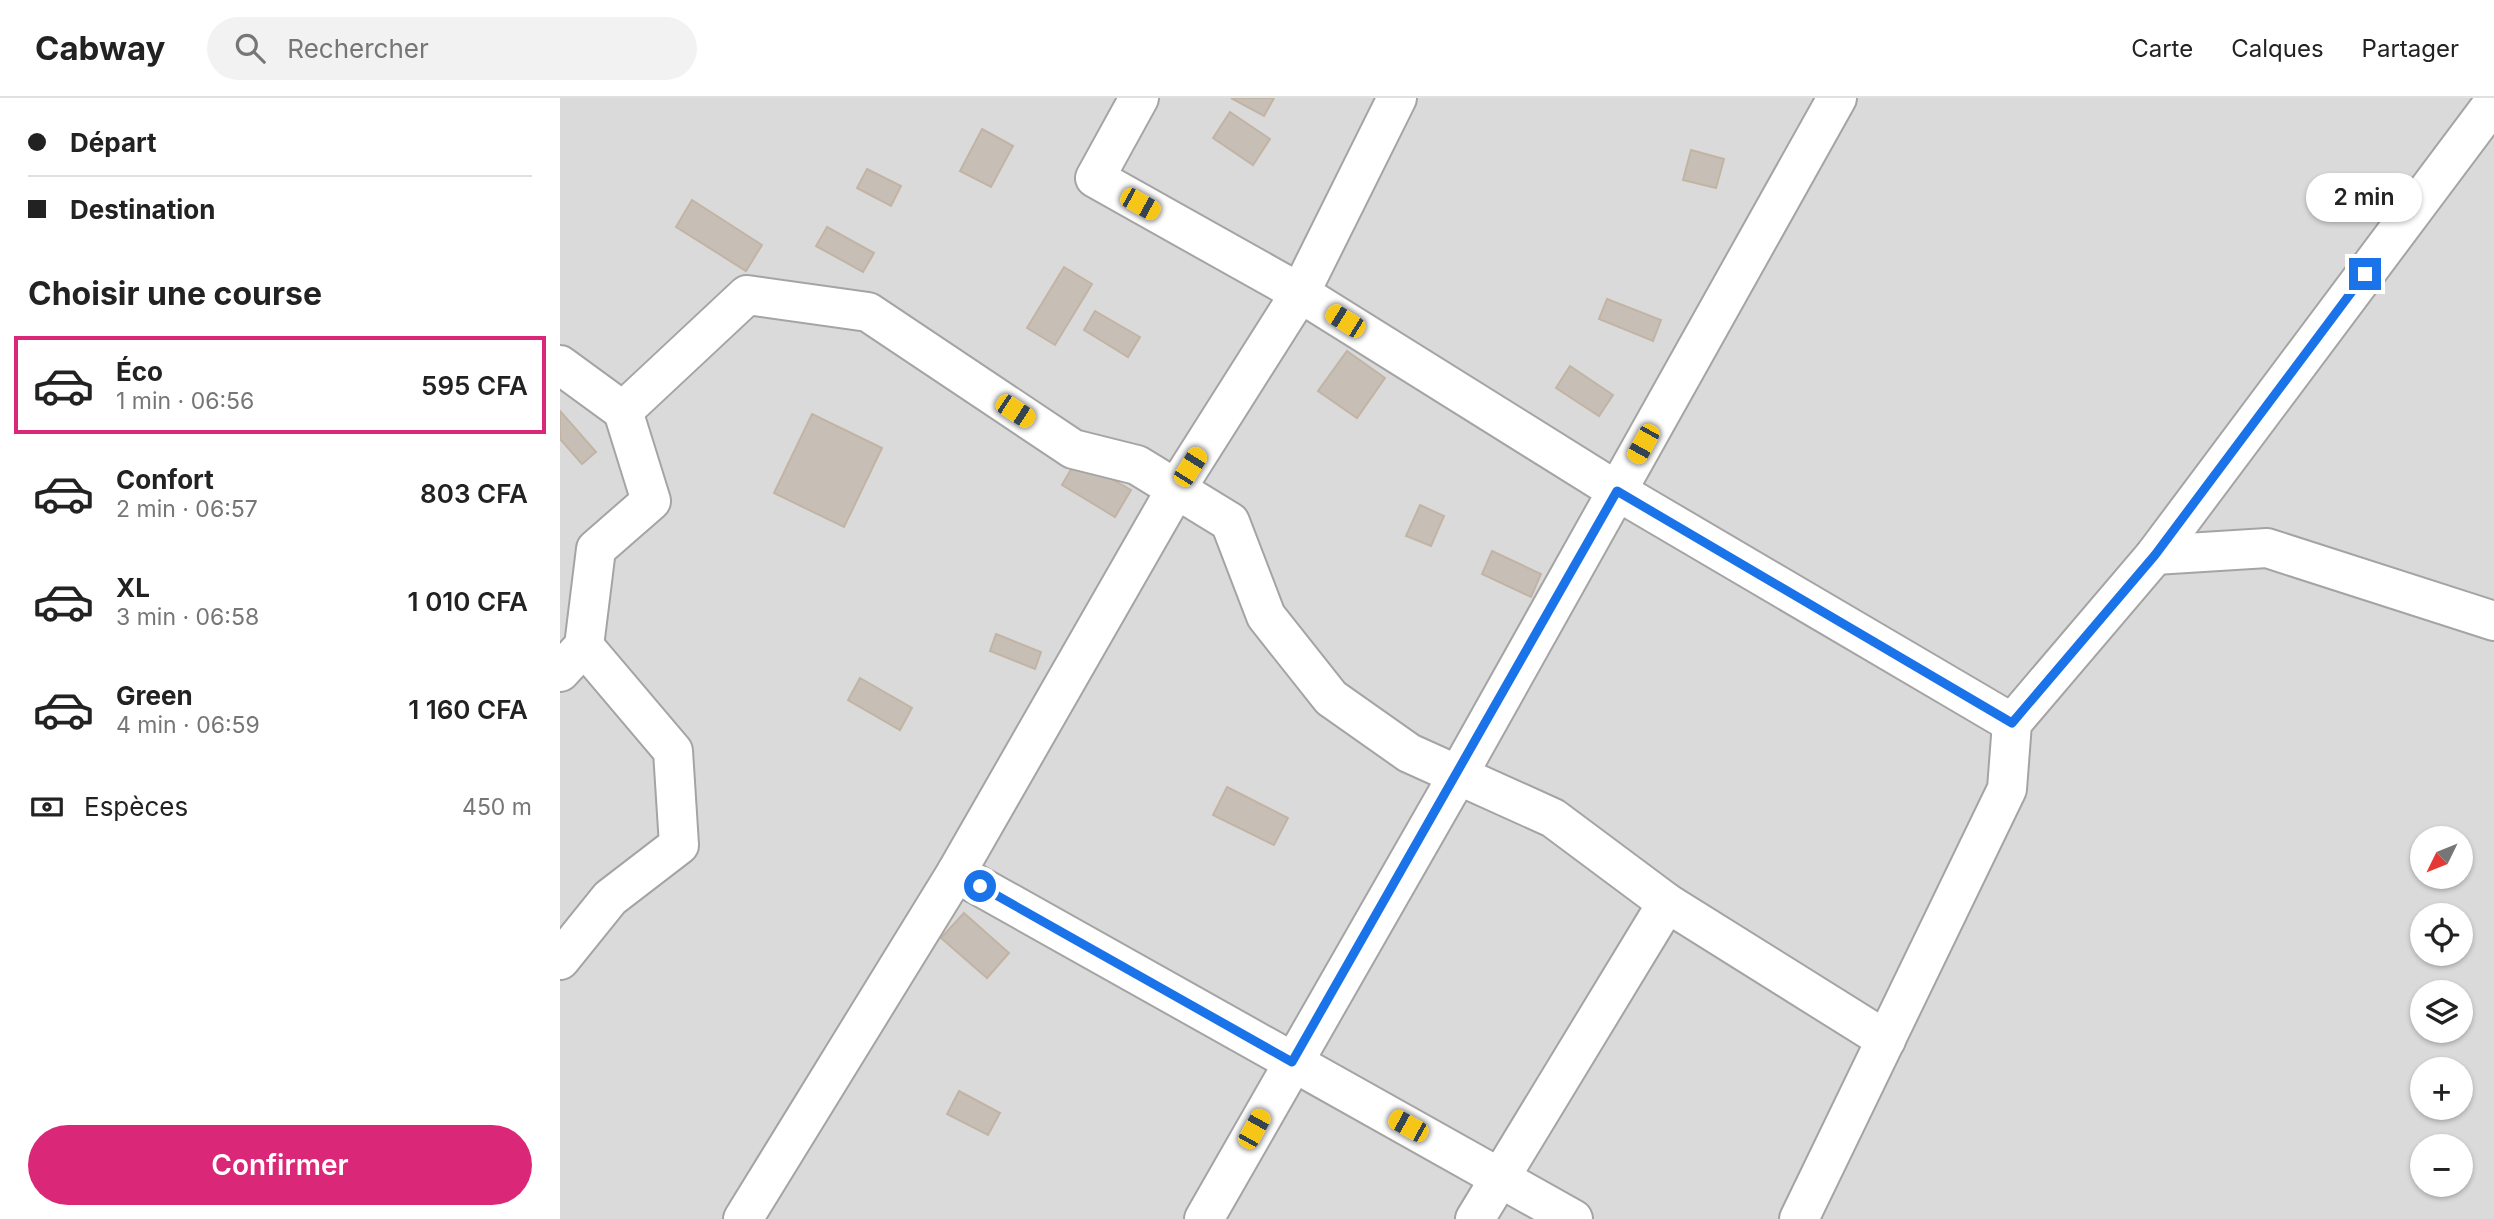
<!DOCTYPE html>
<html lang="fr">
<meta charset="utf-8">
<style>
:root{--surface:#fff;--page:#f2f2f2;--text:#222;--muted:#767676;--line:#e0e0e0;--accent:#db2777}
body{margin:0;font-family:Inter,sans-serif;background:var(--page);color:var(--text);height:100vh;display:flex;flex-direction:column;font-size:26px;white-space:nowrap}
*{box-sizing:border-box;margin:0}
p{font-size:23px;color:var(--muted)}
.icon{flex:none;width:38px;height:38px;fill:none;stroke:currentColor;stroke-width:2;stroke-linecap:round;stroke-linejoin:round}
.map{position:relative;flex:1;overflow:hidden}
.details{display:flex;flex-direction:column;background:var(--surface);width:560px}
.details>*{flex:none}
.guide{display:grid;align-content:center;height:154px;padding:0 28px;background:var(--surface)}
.needle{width:46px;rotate:227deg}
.buttons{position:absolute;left:1850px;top:728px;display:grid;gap:14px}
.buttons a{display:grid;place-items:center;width:63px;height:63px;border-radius:50%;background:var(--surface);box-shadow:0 2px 5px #0004;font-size:35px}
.end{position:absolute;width:32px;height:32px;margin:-16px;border:9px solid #1a73e8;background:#fff;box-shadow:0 0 0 4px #fff}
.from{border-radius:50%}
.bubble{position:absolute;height:49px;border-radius:24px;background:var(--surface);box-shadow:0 2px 5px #0004;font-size:23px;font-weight:600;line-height:49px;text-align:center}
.car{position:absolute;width:21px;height:42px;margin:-21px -10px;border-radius:9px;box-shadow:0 0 5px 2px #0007;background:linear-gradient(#f5c518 24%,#345 0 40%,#f5c518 0 76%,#345 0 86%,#f5c518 0)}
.guide b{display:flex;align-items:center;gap:24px;height:66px;font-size:26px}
.guide b+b{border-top:2px solid var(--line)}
.guide i{width:18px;height:18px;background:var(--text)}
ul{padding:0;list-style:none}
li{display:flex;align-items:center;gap:21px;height:98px;margin:0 14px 10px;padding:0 14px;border:4px solid transparent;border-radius:0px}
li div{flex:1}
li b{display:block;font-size:26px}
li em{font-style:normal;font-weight:600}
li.active{border-color:var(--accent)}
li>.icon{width:63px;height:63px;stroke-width:1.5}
h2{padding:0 28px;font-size:32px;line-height:84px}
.pay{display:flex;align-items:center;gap:18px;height:77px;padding:0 28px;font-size:26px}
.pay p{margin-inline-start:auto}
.cta{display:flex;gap:14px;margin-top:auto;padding:14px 28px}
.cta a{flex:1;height:80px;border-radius:42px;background:var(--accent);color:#fff;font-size:28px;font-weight:600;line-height:80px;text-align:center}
header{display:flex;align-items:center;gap:42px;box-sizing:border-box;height:98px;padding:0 35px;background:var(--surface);border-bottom:2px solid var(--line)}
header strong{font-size:33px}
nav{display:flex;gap:38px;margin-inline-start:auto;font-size:24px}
.search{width:490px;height:63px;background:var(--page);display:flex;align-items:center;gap:18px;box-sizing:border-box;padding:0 24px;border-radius:38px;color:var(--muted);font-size:26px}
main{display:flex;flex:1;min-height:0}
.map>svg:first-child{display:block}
.residential{fill:#dbdada;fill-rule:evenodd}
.building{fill:#c7bfb5;stroke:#c2b4a4;stroke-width:2}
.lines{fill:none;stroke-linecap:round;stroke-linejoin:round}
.minor-casing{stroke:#a4a4a4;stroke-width:42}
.minor{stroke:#fff;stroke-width:38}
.route{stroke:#1a73e8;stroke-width:9}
</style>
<header>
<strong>Cabway</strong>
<div class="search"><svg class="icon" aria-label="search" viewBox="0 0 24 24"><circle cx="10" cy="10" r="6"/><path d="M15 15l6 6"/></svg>Rechercher</div>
<nav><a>Carte</a><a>Calques</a><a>Partager</a></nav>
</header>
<main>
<section class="details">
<div class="guide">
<b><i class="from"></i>Départ</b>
<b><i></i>Destination</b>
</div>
<h2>Choisir une course</h2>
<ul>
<li class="active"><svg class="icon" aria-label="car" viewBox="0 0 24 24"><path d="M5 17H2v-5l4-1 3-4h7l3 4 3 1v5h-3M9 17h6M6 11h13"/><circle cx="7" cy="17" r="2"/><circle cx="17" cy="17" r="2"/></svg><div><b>Éco</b><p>1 min · 06:56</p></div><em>595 CFA</em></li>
<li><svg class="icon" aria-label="car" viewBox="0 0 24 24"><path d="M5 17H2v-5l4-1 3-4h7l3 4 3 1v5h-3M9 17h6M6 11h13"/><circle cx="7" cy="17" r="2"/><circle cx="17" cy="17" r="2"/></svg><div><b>Confort</b><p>2 min · 06:57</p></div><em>803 CFA</em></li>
<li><svg class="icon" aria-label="car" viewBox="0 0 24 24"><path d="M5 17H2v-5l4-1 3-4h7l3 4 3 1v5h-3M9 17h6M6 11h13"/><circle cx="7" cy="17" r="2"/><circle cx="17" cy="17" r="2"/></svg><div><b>XL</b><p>3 min · 06:58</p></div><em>1 010 CFA</em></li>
<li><svg class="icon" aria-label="car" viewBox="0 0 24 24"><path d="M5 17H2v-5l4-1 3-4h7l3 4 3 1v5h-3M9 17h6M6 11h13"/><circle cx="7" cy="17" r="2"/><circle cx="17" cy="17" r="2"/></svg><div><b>Green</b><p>4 min · 06:59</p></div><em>1 160 CFA</em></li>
</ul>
<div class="pay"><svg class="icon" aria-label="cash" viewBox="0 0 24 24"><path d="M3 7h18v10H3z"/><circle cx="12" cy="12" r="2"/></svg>Espèces<p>450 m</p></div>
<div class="cta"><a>Confirmer</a></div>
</section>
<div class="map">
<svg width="1934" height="1121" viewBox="0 0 1934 1121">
<rect width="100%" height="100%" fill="#efece2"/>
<path class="residential" d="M0 0H1934V1121H0ZM1862 740H1900V779H1862ZM1862 817H1900V856H1862ZM1862 894H1900V933H1862ZM1862 971H1900V1010H1862ZM1862 1048H1900V1087H1862Z"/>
<g class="building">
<path d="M671 0H714L704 18Z"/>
<path d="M670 14 710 41 693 67 653 40Z"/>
<path d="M422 31 453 48 431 89 400 73Z"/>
<path d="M1131 52 1164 61 1156 90 1123 82Z"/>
<path d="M307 71 341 88 331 108 297 90Z"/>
<path d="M132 102 202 147 186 173 116 129Z"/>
<path d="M267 129 314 155 303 174 256 148Z"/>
<path d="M504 169 532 186 495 247 467 230Z"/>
<path d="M1047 201 1101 222 1093 243 1039 221Z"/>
<path d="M535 213 580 239 568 259 524 232Z"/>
<path d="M787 253 825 280 797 320 758 293Z"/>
<path d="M1010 268 1053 297 1039 318 996 290Z"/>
<path d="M0 313 36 354 22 366 0 341Z"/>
<path d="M252 316 322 350 284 429 214 395Z"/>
<path d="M517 361 571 392 555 419 502 387Z"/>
<path d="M860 407 884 418 871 448 846 438Z"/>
<path d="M932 453 981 476 971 499 922 476Z"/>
<path d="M436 536 481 554 475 571 430 553Z"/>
<path d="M300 580 352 610 340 632 288 602Z"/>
<path d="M667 689 728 720 714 747 653 717Z"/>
<path d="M404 815 449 855 427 880 381 840Z"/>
<path d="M399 993 440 1015 428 1037 387 1016Z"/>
</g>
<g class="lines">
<defs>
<g id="minor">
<path d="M579 0 535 80 740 195 1057 393 1452 625"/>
<path d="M0 267 63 313 187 197 308 214 513 351 577 367 670 424 706 518 771 600 849 655 993 720 1107 805 1326 942"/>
<path d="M1595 457 1707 450 1934 523"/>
<path d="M0 574 24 548 36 451 91 403 63 313"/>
<path d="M396 775 1013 1121"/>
<path d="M0 862 50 800 119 747 113 653 24 548"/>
<path d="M183 1121 396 775 616 391 740 195 837 0"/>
<path d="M644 1121 898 677 1277 0"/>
<path d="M915 1121 1107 805"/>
<path d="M1239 1121 1447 691 1452 625 1595 457 1934 4"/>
</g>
</defs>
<use href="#minor" class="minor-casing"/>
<use href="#minor" class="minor"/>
</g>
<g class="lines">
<path class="route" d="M420 788 732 964 1057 393 1452 625 1595 457 1805 176"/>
</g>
</svg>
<div class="buttons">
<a><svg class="needle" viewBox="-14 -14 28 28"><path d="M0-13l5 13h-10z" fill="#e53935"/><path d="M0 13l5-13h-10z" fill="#767676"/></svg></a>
<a><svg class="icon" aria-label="locate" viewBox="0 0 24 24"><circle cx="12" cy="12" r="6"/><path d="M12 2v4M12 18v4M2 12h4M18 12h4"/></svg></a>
<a><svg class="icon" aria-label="layers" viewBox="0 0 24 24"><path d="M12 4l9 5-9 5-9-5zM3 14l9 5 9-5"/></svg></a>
<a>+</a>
<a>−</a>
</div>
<i class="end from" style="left:420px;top:788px"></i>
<i class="end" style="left:1805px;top:176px"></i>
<div class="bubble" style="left:1746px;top:75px;width:116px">2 min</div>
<i class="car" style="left:580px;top:106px;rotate:119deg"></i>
<i class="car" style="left:785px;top:223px;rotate:302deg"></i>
<i class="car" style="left:455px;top:313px;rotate:123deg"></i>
<i class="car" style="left:1083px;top:346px;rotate:209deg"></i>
<i class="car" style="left:630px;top:369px;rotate:32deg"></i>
<i class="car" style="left:848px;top:1028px;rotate:299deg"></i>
<i class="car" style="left:694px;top:1031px;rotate:29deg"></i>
</div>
</main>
